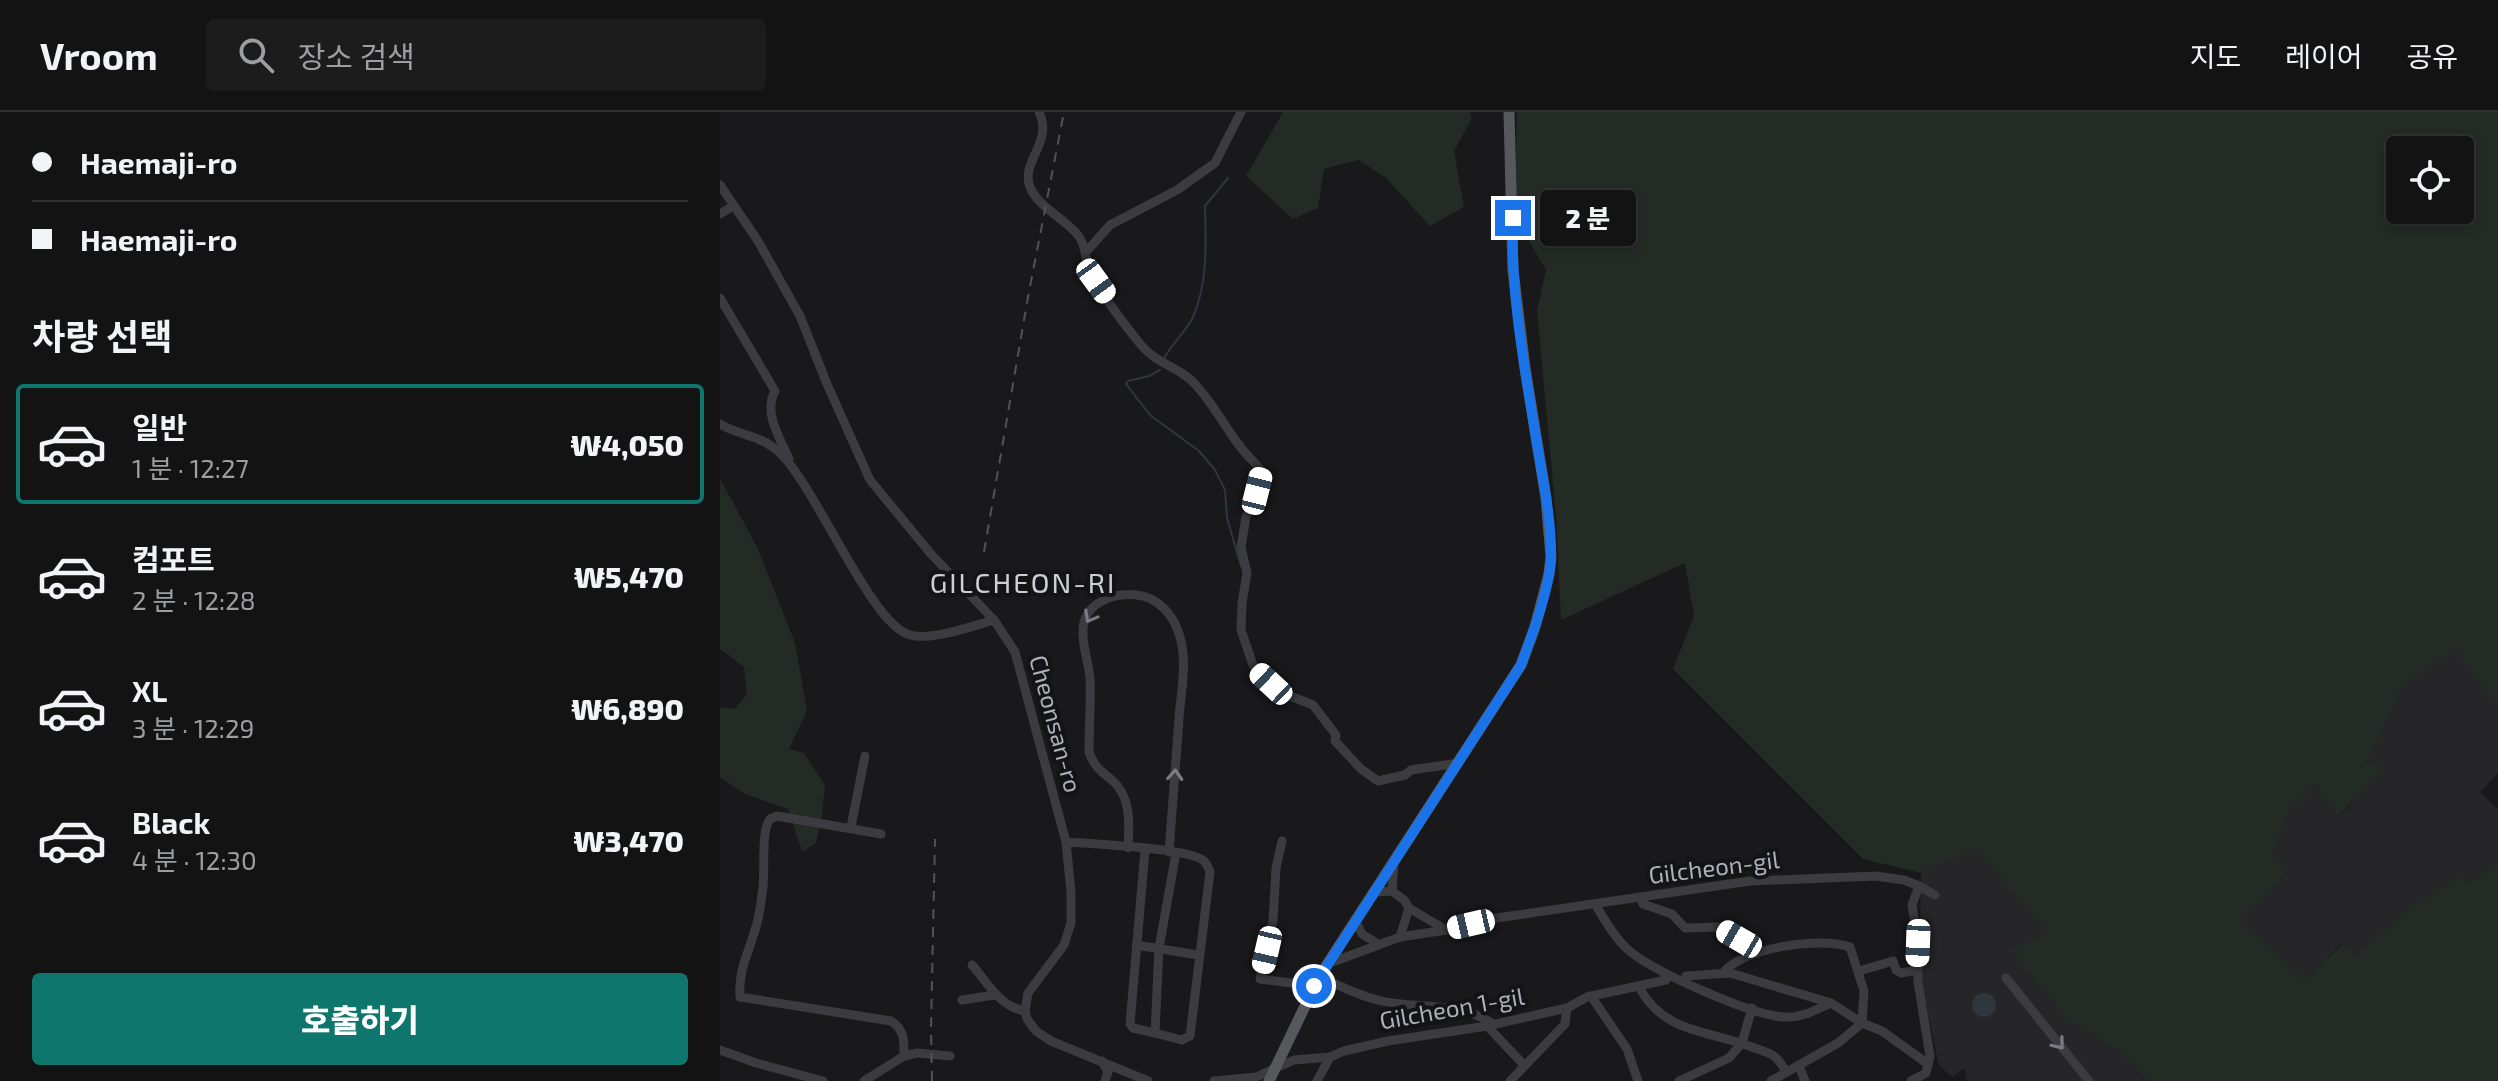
<!DOCTYPE html>
<html lang="ko">
<meta charset="utf-8">
<style>
:root{--surface:#131314;--page:#1c1c1d;--text:#f1f3f6;--muted:#9d9ea0;--line:#323234;--accent:#0f766e}
body{margin:0;font-family:"Exo 2","Noto Sans KR",sans-serif;background:var(--page);color:var(--text);height:100vh;display:flex;flex-direction:column;font-size:30px;white-space:nowrap}
*{box-sizing:border-box;margin:0}
p{font-size:26px;color:var(--muted)}
.icon{flex:none;width:44px;height:44px;fill:none;stroke:currentColor;stroke-width:2;stroke-linecap:round;stroke-linejoin:round}
.map{position:relative;flex:1;overflow:hidden}
.side{display:flex;flex-direction:column;background:var(--surface);width:720px}
.side>*{flex:none}
.guide{display:grid;align-content:center;height:176px;padding:0 32px;background:var(--surface)}
.tools{position:absolute;left:1666px;top:24px;display:grid;gap:16px}
.tools a{display:grid;place-items:center;width:88px;height:88px;border-radius:8px;background:var(--surface);box-shadow:0 4px 12px #0003,0 0 0 2px var(--line);font-size:40px}
.end{position:absolute;width:36px;height:36px;margin:-18px;border:10px solid #1a73e8;background:#fff;box-shadow:0 0 0 4px #fff}
.from{border-radius:50%}
.bubble{position:absolute;height:56px;border-radius:8px;background:var(--surface);box-shadow:0 4px 12px #0003,0 0 0 2px var(--line);font-size:26px;font-weight:800;line-height:56px;text-align:center}
.car{position:absolute;width:24px;height:48px;margin:-24px -12px;border-radius:10px;box-shadow:0 0 6px 2px #0007;background:linear-gradient(#fff 24%,#345 0 40%,#fff 0 76%,#345 0 86%,#fff 0)}
.guide b{display:flex;align-items:center;gap:28px;height:76px;font-size:30px}
.guide b+b{border-top:2px solid var(--line)}
.guide i{width:20px;height:20px;background:var(--text)}
ul{padding:0;list-style:none}
li{display:flex;align-items:center;gap:24px;height:120px;margin:0 16px 12px;padding:0 16px;border:4px solid transparent;border-radius:8px}
li div{flex:1}
li b{display:block;font-size:30px}
li em{font-style:normal;font-weight:800}
li.active{border-color:var(--accent)}
li>.icon{width:72px;height:72px;stroke-width:1.5}
h2{padding:0 32px;font-size:36px;line-height:96px}
.primary-button{display:flex;gap:16px;margin-top:auto;padding:16px 32px}
.primary-button a{flex:1;height:92px;border-radius:8px;background:var(--accent);color:#fff;font-size:32px;font-weight:800;line-height:92px;text-align:center}
header{display:flex;align-items:center;gap:48px;box-sizing:border-box;height:112px;padding:0 40px;background:var(--surface);border-bottom:2px solid var(--line)}
header strong{font-size:38px}
nav{display:flex;gap:44px;margin-inline-start:auto;font-size:28px}
.search{width:560px;height:72px;background:var(--page);display:flex;align-items:center;gap:20px;box-sizing:border-box;padding:0 28px;border-radius:8px;color:var(--muted);font-size:30px}
main{display:flex;flex:1;min-height:0}
.map>svg:first-child{display:block}
.built{fill:#262528}
.green{fill:#242b25;fill-rule:evenodd}
.water{fill:#30363e}
.lines{fill:none;stroke-linecap:round;stroke-linejoin:round}
.stream{stroke:#30363e;stroke-width:2}
.minor{stroke:#3b3b40;stroke-width:9}
.major{stroke:#57575e;stroke-width:11}
.rail{stroke:#525258;stroke-width:2;stroke-dasharray:10 8;stroke-linecap:butt}
.oneway{stroke:#7a7b83}
.route{stroke:#1a73e8;stroke-width:10}
.labels{text-anchor:middle;stroke-width:8;stroke-linejoin:round;paint-order:stroke}
.street-label{font-size:24px;fill:#adafb9;stroke:#141416}
.quarter-label{font-size:28px;letter-spacing:2px;fill:#cdced6;stroke:#141416}
</style>
<header>
<strong>Vroom</strong>
<div class="search"><svg class="icon" aria-label="search" viewBox="0 0 24 24"><circle cx="10" cy="10" r="6"/><path d="M15 15l6 6"/></svg>장소 검색</div>
<nav><a>지도</a><a>레이어</a><a>공유</a></nav>
</header>
<main>
<section class="side">
<div class="guide">
<b><i class="from"></i>Haemaji-ro</b>
<b><i></i>Haemaji-ro</b>
</div>
<h2>차량 선택</h2>
<ul>
<li class="active"><svg class="icon" aria-label="car" viewBox="0 0 24 24"><path d="M5 17H2v-5l4-1 3-4h7l3 4 3 1v5h-3M9 17h6M6 11h13"/><circle cx="7" cy="17" r="2"/><circle cx="17" cy="17" r="2"/></svg><div><b>일반</b><p>1 분 · 12:27</p></div><em>₩4,050</em></li>
<li><svg class="icon" aria-label="car" viewBox="0 0 24 24"><path d="M5 17H2v-5l4-1 3-4h7l3 4 3 1v5h-3M9 17h6M6 11h13"/><circle cx="7" cy="17" r="2"/><circle cx="17" cy="17" r="2"/></svg><div><b>컴포트</b><p>2 분 · 12:28</p></div><em>₩5,470</em></li>
<li><svg class="icon" aria-label="car" viewBox="0 0 24 24"><path d="M5 17H2v-5l4-1 3-4h7l3 4 3 1v5h-3M9 17h6M6 11h13"/><circle cx="7" cy="17" r="2"/><circle cx="17" cy="17" r="2"/></svg><div><b>XL</b><p>3 분 · 12:29</p></div><em>₩6,890</em></li>
<li><svg class="icon" aria-label="car" viewBox="0 0 24 24"><path d="M5 17H2v-5l4-1 3-4h7l3 4 3 1v5h-3M9 17h6M6 11h13"/><circle cx="7" cy="17" r="2"/><circle cx="17" cy="17" r="2"/></svg><div><b>Black</b><p>4 분 · 12:30</p></div><em>₩3,470</em></li>
</ul>
<div class="primary-button"><a>호출하기</a></div>
</section>
<div class="map">
<svg width="1778" height="969" viewBox="0 0 1778 969">
<rect width="100%" height="100%" fill="#19191b"/>
<g class="built">
<path d="M1735 537 1778 596V661L1760 680 1778 697V750L1750 769 1734 767 1693 792 1637 845 1621 832 1586 869 1521 808 1568 758 1552 741 1571 698 1598 670 1603 689 1620 703 1664 656 1647 650 1683 575Z"/>
<path d="M1257 737 1327 821 1291 838 1346 908 1401 941 1427 969H1247L1244 956 1233 965 1219 954 1199 857 1201 761Z"/>
</g>
<g class="green">
<path d="M563 0H750L752 6 734 39 744 95 710 114 666 66 639 48 604 57 598 96 573 107 526 64Z"/>
<path d="M797 0H1778V596L1735 538 1683 575 1647 650 1665 656 1619 703 1603 689 1597 671 1571 698 1552 741 1569 758 1521 808 1586 869 1622 832 1637 844 1693 792 1734 767 1750 769 1778 750V969H1427L1401 941 1346 908 1290 837 1327 821 1257 738 1201 761 1143 747 953 557 974 504 965 451 841 508 836 403 817 199 826 158 794 104ZM1680 38H1740V98H1680Z"/>
<path d="M0 366 38 437 75 531 87 599 69 637 84 641 105 673 102 703 96 731 82 740 68 697 25 682 0 665V595L14 597 27 582 24 555 0 537Z"/>
</g>
<circle class="water" cx="1264" cy="893" r="12"/>
<g class="lines">
<g class="stream">
<path d="M445 245C453 230 466 220 473 205 488 171 486 130 485 94L508 66"/>
<path d="M440 258 429 264 408 269 406 272 430 303 479 339 495 358 505 378 507 406 521 454"/>
<path d="M539 567 556 580"/>
</g>
<g class="minor">
<path d="M319 0C334 30 300 50 310 75 318 95 345 107 358 123 366 133 365 146 369 157 377 177 407 216 421 233 435 250 455 254 471 268 492 288 504 315 522 337 528 345 536 351 542 360L537 379 526 405 521 435 527 461 522 491 521 518 533 553 539 561 565 582 593 593 616 623 615 629 641 657 658 669 685 663 691 658 739 651"/>
<path d="M0 73 38 129 80 204 107 272 150 368 211 442 274 508 295 540 346 730 351 780V811L344 833 308 881 305 899 307 907 316 919 331 929 428 969"/>
<path d="M0 102 13 94"/>
<path d="M366 140 390 113 457 78 495 51 521 0"/>
<path d="M0 186 55 279C43 301 60 326 69 347"/>
<path d="M0 312C20 324 42 323 60 341 96 375 151 513 190 523 212 529 252 514 274 508"/>
<path d="M131 715 145 644"/>
<path d="M562 729 556 756 553 809 540 867 594 874"/>
<path d="M346 730C371 732 469 736 484 749 488 753 488 756 490 760L470 924 462 928 435 921"/>
<path d="M408 736C409 714 412 686 393 669 382 660 374 655 369 640 369 616 371 591 370 567 369 551 362 534 363 519 363 491 394 480 417 483 437 485 453 502 459 522 468 548 461 580 459 606 456 651 452 696 449 740"/>
<path d="M425 738 410 912 413 916 435 921 439 836 456 741"/>
<path d="M1199 774 1215 783"/>
<path d="M672 779 674 751"/>
<path d="M656 780 672 779 684 788 689 796 726 818"/>
<path d="M921 785 923 792 952 802 965 816 998 815 1039 839"/>
<path d="M875 792C885 808 896 829 912 841 938 861 1032 904 1065 905 1081 906 1096 898 1111 891"/>
<path d="M636 810 642 822 658 832"/>
<path d="M680 825 689 796"/>
<path d="M416 833 478 843"/>
<path d="M610 851 680 825 726 818 777 806 1030 769 1156 764 1184 768 1199 774 1192 793 1198 831V870L1210 944 1206 961 1191 969"/>
<path d="M252 853C268 871 280 895 305 899"/>
<path d="M1139 859 1173 849 1176 858 1181 861 1197 858"/>
<path d="M1004 860C1023 836 1101 824 1130 835L1144 879 1142 911 1118 931 1051 969"/>
<path d="M966 864 1010 861 1111 891 1142 911 1162 919 1208 952"/>
<path d="M599 865C618 873 638 883 657 888 697 898 738 888 773 912"/>
<path d="M1286 866 1369 969"/>
<path d="M919 875C944 922 988 918 1032 935 1039 938 1050 940 1055 945 1060 949 1063 955 1067 960"/>
<path d="M871 884 907 937 918 969"/>
<path d="M242 888 274 883"/>
<path d="M767 914 804 953"/>
<path d="M0 938 36 951 103 969"/>
<path d="M184 944 197 941 230 944"/>
<path d="M382 949 388 960 385 969"/>
<path d="M1079 954 1085 969"/>
<path d="M144 969 184 944C184 929 185 918 171 909L20 885C18 859 28 842 35 818 40 804 41 789 43 775 45 757 41 718 50 707L57 704 161 722"/>
<path d="M494 969 536 965 574 948 610 945 624 939 668 929 767 914 847 896 867 885 946 868"/>
<path d="M597 969 610 945"/>
<path d="M790 969 845 912 847 896"/>
<path d="M959 969 1009 946 1022 931 1032 896"/>
</g>
<path class="major" d="M549 969 599 865 801 553 815 515 829 462 831 445 826 386 805 256 793 158 789 0"/>
<g class="rail">
<path d="M264 440 308 185 344 0"/>
<path d="M212 969 211 916 215 727"/>
</g>
</g>
<defs><path id="oneway-chevron" d="M-2-3.5L2.5 0L-2 3.5" fill="none" stroke-width="1.6" stroke-linecap="round" stroke-linejoin="round" transform="scale(2)"/></defs>
<g class="oneway">
<use href="#oneway-chevron" transform="translate(370 505) rotate(119)"/>
<use href="#oneway-chevron" transform="translate(455 663) rotate(-86)"/>
<use href="#oneway-chevron" transform="translate(1339 932) rotate(51)"/>
</g>
<g class="lines">
<path class="route" d="M594 874 801 553C812 523 829 479 831 447 832 409 823 369 817 332 805 257 790 182 793 106"/>
</g>
<g class="labels">
<g class="street-label">
<text transform="translate(335 612) rotate(75)" y="8">Cheonsan-ro</text>
<text transform="translate(994 756) rotate(-7)" y="8">Gilcheon-gil</text>
<text transform="translate(732 897) rotate(-10)" y="8">Gilcheon 1-gil</text>
</g>
<g class="quarter-label">
<text x="303" y="481">GILCHEON-RI</text>
</g>
</g>
</svg>
<div class="tools">
<a><svg class="icon" aria-label="locate" viewBox="0 0 24 24"><circle cx="12" cy="12" r="6"/><path d="M12 2v4M12 18v4M2 12h4M18 12h4"/></svg></a>
</div>
<i class="end from" style="left:594px;top:874px"></i>
<i class="end" style="left:793px;top:106px"></i>
<div class="bubble" style="left:820px;top:78px;width:96px">2 분</div>
<i class="car" style="left:376px;top:169px;rotate:144deg"></i>
<i class="car" style="left:537px;top:379px;rotate:14deg"></i>
<i class="car" style="left:551px;top:572px;rotate:313deg"></i>
<i class="car" style="left:751px;top:812px;rotate:257deg"></i>
<i class="car" style="left:1019px;top:827px;rotate:300deg"></i>
<i class="car" style="left:1198px;top:831px;rotate:182deg"></i>
<i class="car" style="left:547px;top:838px;rotate:193deg"></i>
</div>
</main>
